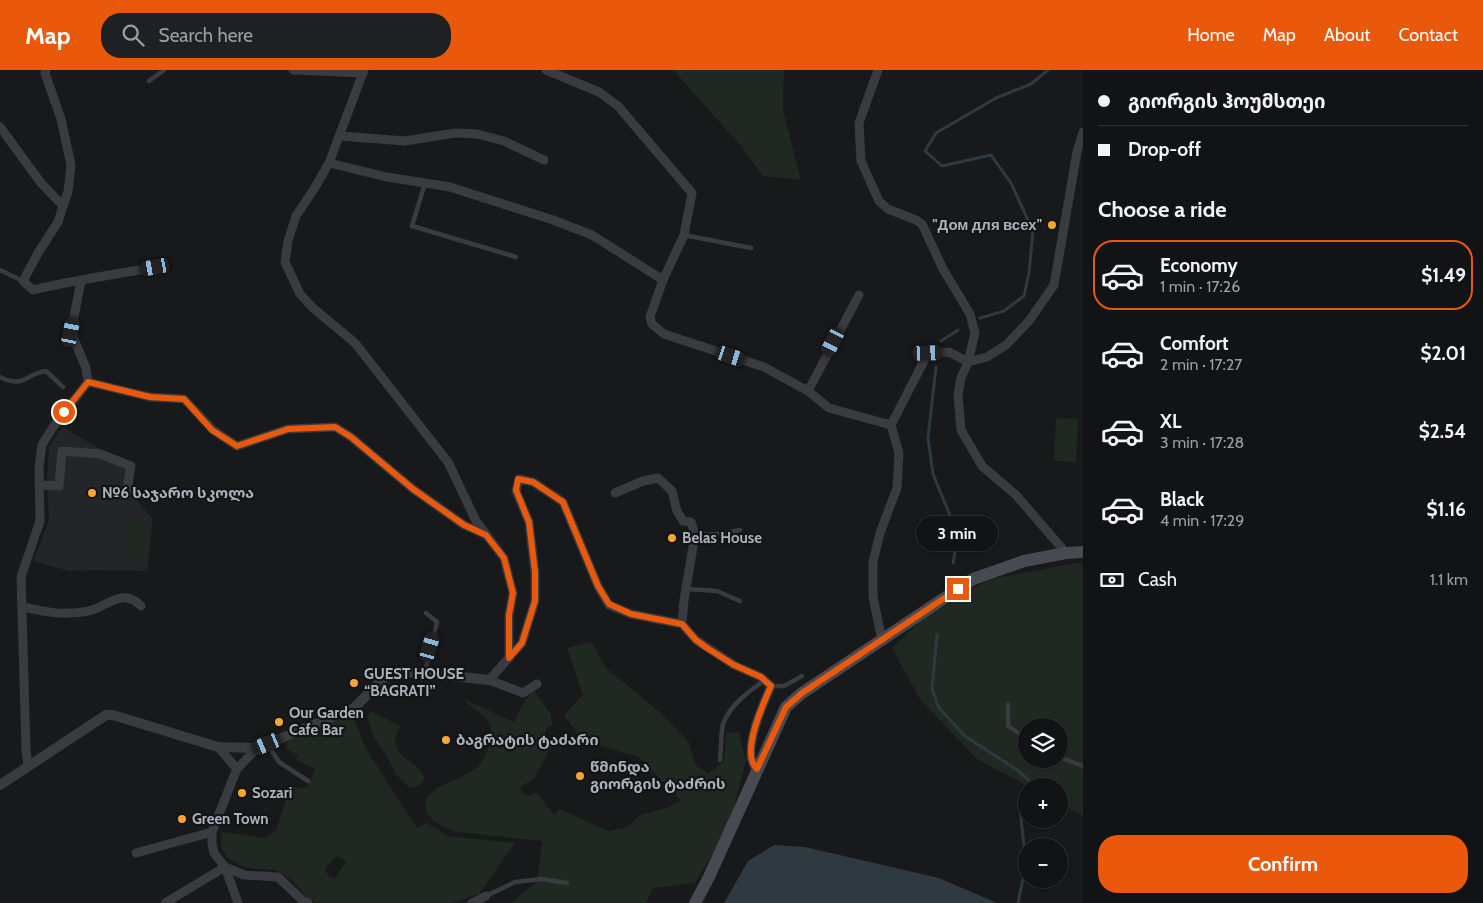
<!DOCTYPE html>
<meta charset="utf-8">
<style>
:root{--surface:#121314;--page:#1f2022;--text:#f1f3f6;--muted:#9c9ea0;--line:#313234;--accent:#ea580c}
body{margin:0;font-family:Cabin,"Noto Sans Georgian",sans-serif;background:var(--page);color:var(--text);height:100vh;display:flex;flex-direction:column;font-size:19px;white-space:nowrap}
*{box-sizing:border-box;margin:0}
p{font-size:16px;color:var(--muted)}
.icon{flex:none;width:28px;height:28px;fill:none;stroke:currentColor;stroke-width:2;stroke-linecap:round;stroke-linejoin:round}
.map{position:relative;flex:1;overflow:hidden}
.side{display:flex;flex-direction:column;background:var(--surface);width:400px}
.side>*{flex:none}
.guide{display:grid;align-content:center;height:110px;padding:0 15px;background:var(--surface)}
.tools{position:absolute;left:1018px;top:648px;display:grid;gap:10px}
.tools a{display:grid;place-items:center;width:50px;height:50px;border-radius:50%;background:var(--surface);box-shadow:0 1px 4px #0004,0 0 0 1px var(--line);font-size:25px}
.end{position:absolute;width:22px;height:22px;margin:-11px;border:6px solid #ea580c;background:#fff;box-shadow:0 0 0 2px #fff}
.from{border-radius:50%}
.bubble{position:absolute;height:35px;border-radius:18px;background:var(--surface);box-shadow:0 1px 4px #0004,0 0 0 1px var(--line);font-size:16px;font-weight:700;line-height:35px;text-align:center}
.car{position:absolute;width:15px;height:30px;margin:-15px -8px;border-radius:6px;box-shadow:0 0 4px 1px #0007;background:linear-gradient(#222 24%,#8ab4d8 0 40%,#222 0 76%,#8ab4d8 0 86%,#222 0)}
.guide b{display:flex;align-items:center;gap:18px;height:48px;font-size:19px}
.guide b+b{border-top:1px solid var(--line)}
.guide i{width:12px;height:12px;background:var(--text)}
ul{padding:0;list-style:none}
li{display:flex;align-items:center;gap:15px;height:70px;margin:0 10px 8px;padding:0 5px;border:2px solid transparent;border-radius:20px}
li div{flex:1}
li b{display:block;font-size:19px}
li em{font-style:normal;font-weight:700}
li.current{border-color:var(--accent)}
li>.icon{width:45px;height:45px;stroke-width:1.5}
h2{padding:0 15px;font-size:22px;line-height:60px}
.pay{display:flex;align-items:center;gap:12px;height:55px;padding:0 15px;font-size:19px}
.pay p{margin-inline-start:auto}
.button{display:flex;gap:10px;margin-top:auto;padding:10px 15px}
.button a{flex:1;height:58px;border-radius:20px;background:var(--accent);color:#fff;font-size:20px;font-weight:700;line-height:58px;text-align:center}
header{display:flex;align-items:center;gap:30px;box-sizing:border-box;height:70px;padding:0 25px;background:var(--accent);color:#fff}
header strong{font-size:24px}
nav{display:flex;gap:28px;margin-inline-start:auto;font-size:18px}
.search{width:350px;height:45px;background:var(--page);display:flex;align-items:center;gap:12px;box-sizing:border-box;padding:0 18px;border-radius:20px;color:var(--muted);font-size:19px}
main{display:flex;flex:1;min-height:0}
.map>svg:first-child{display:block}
.built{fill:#242528}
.green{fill:#202921;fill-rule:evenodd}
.water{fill:#2e3940}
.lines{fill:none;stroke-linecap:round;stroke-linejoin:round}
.stream{stroke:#2e3940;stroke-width:3}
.service{stroke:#393b40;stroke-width:4.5}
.minor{stroke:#393b40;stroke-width:9}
.tertiary{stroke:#393b40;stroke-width:10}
.secondary{stroke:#474a50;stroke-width:12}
.route{stroke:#ea580c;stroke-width:6}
.poi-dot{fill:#f8a633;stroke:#131416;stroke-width:2}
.labels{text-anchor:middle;stroke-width:4.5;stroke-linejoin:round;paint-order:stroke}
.poi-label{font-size:15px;font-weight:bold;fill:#aab1bb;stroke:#131416;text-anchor:start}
</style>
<header>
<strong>Map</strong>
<div class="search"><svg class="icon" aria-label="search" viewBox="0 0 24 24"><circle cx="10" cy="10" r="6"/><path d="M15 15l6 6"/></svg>Search here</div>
<nav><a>Home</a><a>Map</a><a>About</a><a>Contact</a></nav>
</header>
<main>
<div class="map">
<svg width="1083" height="833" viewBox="0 0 1083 833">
<rect width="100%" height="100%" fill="#18191b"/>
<path class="built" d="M63 357 117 389 131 403 138 432 153 449 147 501 92 500 70 501 33 491 49 451 47 414 49 376Z"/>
<g class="green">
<path d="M673 0H784L783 39 801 110 763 106 741 76Z"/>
<path d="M1056 348 1078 349 1076 392 1054 391Z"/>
<path d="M126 449H147L145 492 125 491Z"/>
<path d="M1076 493H1083V746L1059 733V716H1028L978 690 921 631 892 578 922 549 947 535 970 519 992 509ZM1026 656H1059V689H1026Z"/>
<path d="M591 572 606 598 661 643 689 672 696 696 709 703 724 691 726 663 739 662 746 691 733 740 718 775 695 813 653 818 646 833H511L537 812 542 771 457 762 444 757 433 750 426 741 425 730C429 726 432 721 436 719 459 705 480 706 489 676 491 671 493 662 491 657 487 644 471 640 464 629L514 652 525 630 534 621 551 644 552 656 548 657 543 666 544 670 553 674 534 709 520 717 522 722 527 726 532 725 536 722 554 745 560 739 608 761 627 757 640 745 669 737 681 730 639 687 583 671 564 645 583 625 567 578Z"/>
<path d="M371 641 400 656C398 660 395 666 395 671 395 687 416 692 422 703 428 712 418 717 410 718L402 711 396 704 388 688 374 667 367 647Z"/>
<path d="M354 648 366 679 417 758 427 753 448 766 515 773 479 824 453 833H320L308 829 293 811 276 800 256 799 239 795 227 787 221 777 222 762 265 768 277 759 287 726H290L292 717 300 718 307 717 315 699 296 690 298 685 286 679 288 669 341 649ZM337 785 346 792 340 800 336 808 329 807 325 799Z"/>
</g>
<path class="water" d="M774 775 805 777 939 808 997 833H724L748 791Z"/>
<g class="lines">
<g class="stream">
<path d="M980 248 1004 241 1024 226 1029 203 1033 161 1011 113 991 85 942 96 925 81 936 63 996 28 1031 14 1048 0"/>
<path d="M941 271 958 260"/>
<path d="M936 297 928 368 933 404 958 465 953 493"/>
<path d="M937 565 932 619 939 638 965 666 1017 700 1032 713 1030 716"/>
<path d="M1018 833 1026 794 1020 740 1026 726"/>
</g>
<g class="service">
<path d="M149 11 164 0"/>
<path d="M425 113 412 156 516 187"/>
<path d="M684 165 751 178"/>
<path d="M0 200 23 211"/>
<path d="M0 307C24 319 25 304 46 301L63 317"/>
<path d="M695 465 721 464 740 460"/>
<path d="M687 519 717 521 740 531"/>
<path d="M425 602 437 552 426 543"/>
<path d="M771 616H784L802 606"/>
<path d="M1008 634V656L1026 668"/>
<path d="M268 675 279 692 308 711"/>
<path d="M1059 687 1083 696"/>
<path d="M720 690C721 681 721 661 723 654 730 635 749 621 765 610"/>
<path d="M486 826 515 812 542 809 567 813"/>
</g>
<g class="minor">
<path d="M46 0 45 3 61 49 71 95 68 122 63 136"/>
<path d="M293 0 363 3"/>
<path d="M364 0 329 93 314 119 296 146 288 171 285 192 300 224 313 238 355 273 448 392 476 451 504 488 513 523 509 545V588"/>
<path d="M546 0 599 22 618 36 692 123 684 165 663 210 650 247 652 254 664 264 764 297 808 321 829 338 891 355"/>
<path d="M878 0 859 53 861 91 879 131 888 139 916 150 922 154 943 199 970 244 975 263 968 292 987 287 1006 275 1029 251 1054 215 1077 82 1083 62"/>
<path d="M0 57 41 113 63 136 58 152 38 183 23 211 33 220C73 210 114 205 155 197"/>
<path d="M340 66 405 71 455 63 477 64 504 71 544 90"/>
<path d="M329 93 387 107 450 117 553 150 592 165 663 210"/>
<path d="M88 312 150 327 184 329 213 360 237 376 288 359 335 357 351 367 413 419 464 455 484 464"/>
<path d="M808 321 859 225"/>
<path d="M39 415 59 416 62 381 100 384 131 396 126 425"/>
<path d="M615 423 643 411 658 408 672 421 677 441 683 451 691 452 695 465 684 530 682 554"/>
<path d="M22 537C36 539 55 545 68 543 76 543 85 542 92 540 110 534 124 518 141 536"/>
<path d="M882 570 873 527V492L880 463 897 418 899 383 891 355 928 283 949 282 968 292 961 308 958 325 961 360 982 396 1016 425 1066 483"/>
<path d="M537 614 523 623 489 610 522 573 535 531V502L529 452 516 421 519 409 533 412 563 432 598 516 609 535 631 544 682 554 696 570 734 595 761 607 771 616C763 634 740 685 757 699"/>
<path d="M218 677 237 699"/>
<path d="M257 678 237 699 234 706 212 762V773L214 783 225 797 244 805 278 807 303 831 308 833"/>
<path d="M28 696 26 679 21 507 40 451 39 397 42 375 53 357 88 312 86 298 71 262 81 211"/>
<path d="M136 783 212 762"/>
<path d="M225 797 238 833"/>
<path d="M165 833 225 797"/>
<path d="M472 833 486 826"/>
</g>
<path class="tertiary" d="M0 715 106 645H113L218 677 257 678 354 638 390 602 425 603 489 610"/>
<path class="secondary" d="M695 833 709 807 786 637 802 623 973 509 1024 491 1066 483 1083 482"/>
</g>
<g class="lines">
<path class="route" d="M64 342 88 312 150 327 184 329 212 360 237 376 288 359 335 357 351 367 413 419 464 455 486 465 504 488 513 523 509 545V588L522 573 535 531V502L529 452 516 420 518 409 533 412 563 432 598 516 609 534 631 544 682 554 696 570 707 578 734 595 761 607 771 616C763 634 740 684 757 699L786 637 802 623 958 519"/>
</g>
<g class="poi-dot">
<circle cx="1052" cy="155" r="5"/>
<circle cx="92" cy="423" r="5"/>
<circle cx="672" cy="468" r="5"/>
<circle cx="354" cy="613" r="5"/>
<circle cx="279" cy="652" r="5"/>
<circle cx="446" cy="670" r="5"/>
<circle cx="580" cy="706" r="5"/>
<circle cx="242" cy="723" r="5"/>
<circle cx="182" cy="749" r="5"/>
</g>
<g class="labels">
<g class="poi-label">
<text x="1042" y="160" text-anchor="end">"Дом для всех"</text>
<text x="102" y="428">№6 საჯარო სკოლა</text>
<text x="682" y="473">Belas House</text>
<text x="364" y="609">GUEST HOUSE<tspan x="364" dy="17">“BAGRATI”</tspan></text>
<text x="289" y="648">Our Garden<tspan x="289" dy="17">Cafe Bar</tspan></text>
<text x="456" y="675">ბაგრატის ტაძარი</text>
<text x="590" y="702">წმინდა<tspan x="590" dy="17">გიორგის ტაძრის</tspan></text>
<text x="252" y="728">Sozari</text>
<text x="192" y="754">Green Town</text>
</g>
</g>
</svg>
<div class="tools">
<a><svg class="icon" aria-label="layers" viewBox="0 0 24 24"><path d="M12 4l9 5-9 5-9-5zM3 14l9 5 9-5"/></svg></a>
<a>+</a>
<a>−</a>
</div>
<i class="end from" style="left:64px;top:342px"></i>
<i class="end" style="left:958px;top:519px"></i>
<div class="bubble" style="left:916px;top:446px;width:82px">3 min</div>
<i class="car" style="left:155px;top:197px;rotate:260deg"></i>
<i class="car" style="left:71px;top:262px;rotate:11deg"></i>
<i class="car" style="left:833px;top:272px;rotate:207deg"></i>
<i class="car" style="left:928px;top:283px;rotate:88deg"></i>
<i class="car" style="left:731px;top:286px;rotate:108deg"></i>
<i class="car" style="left:430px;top:577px;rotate:16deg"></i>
<i class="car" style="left:267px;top:674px;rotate:247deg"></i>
</div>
<section class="side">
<div class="guide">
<b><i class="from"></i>გიორგის ჰოუმსთეი</b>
<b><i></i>Drop-off</b>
</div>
<h2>Choose a ride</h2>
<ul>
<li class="current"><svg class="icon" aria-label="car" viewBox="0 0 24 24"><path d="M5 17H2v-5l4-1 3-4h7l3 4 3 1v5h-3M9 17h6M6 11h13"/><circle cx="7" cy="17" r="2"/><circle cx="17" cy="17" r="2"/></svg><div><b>Economy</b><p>1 min · 17:26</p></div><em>$1.49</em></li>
<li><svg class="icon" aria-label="car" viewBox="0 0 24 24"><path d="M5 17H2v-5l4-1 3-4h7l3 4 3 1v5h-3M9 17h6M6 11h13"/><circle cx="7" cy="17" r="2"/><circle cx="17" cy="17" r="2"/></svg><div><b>Comfort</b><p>2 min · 17:27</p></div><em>$2.01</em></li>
<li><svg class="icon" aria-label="car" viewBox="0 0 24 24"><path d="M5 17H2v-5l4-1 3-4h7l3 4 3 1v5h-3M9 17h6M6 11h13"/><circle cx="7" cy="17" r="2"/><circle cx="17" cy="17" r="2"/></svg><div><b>XL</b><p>3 min · 17:28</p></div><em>$2.54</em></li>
<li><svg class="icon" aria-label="car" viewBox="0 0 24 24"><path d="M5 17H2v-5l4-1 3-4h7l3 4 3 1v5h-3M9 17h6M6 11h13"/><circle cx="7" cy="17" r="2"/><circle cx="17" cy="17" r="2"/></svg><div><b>Black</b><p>4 min · 17:29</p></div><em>$1.16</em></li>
</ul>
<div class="pay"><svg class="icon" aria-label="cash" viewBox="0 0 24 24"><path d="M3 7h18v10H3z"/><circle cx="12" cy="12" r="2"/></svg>Cash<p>1.1 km</p></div>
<div class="button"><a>Confirm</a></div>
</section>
</main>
